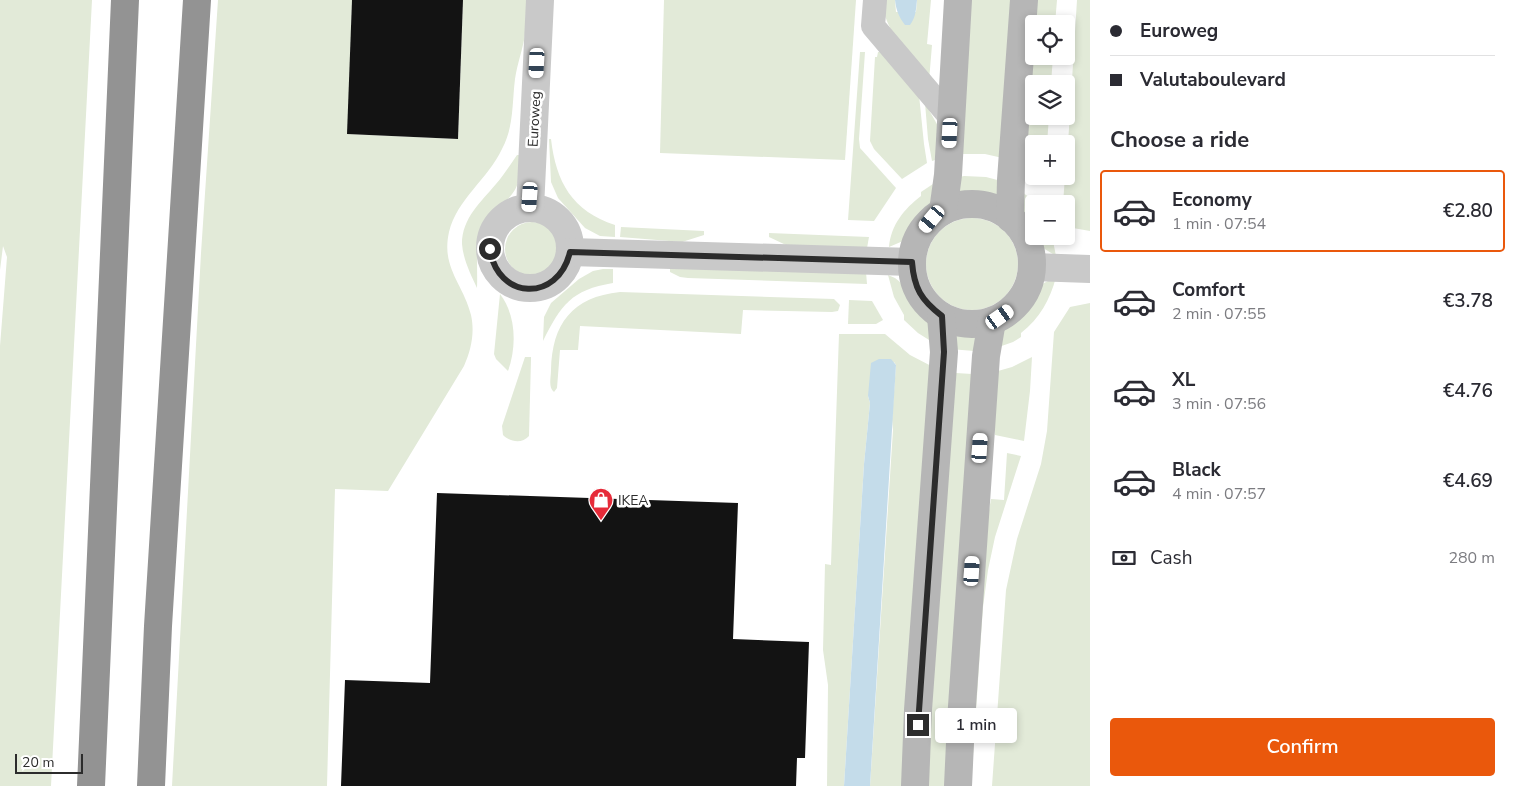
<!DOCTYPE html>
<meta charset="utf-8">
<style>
:root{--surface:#fff;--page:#f2f2f3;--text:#2b2b33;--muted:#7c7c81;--line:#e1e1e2;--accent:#ea580c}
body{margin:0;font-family:"Nunito Sans",sans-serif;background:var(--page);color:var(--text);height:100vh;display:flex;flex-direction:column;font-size:19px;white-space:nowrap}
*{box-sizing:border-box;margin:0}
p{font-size:16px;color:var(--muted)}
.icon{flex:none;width:28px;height:28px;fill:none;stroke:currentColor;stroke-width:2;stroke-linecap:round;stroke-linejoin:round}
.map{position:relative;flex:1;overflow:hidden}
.details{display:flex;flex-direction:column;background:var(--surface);width:425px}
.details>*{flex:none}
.banner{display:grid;align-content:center;height:110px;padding:0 20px;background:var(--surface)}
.buttons{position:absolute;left:1025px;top:15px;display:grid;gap:10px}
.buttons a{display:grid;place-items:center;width:50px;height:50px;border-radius:5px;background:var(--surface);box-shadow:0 2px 8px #0003;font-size:25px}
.scale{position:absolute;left:15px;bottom:12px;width:68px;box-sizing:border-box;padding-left:5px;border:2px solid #2c2c2c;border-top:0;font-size:14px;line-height:18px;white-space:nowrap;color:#2c2c2c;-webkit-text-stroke:4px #fff;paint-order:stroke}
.end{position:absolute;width:22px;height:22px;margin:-11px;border:6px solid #2c2c2c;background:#fff;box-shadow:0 0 0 2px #fff}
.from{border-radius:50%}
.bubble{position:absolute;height:35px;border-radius:5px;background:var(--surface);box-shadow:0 2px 8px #0003;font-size:16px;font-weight:600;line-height:35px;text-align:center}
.car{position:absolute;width:15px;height:30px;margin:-15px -8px;border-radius:6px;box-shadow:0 0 4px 1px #0007;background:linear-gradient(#fff 24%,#345 0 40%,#fff 0 76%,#345 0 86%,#fff 0)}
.banner b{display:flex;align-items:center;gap:18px;height:48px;font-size:19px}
.banner b+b{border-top:1px solid var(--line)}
.banner i{width:12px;height:12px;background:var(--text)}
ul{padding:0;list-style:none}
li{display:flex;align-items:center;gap:15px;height:82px;margin:0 10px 8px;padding:0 10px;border:2px solid transparent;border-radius:5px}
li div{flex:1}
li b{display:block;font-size:19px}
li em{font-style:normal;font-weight:600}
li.current{border-color:var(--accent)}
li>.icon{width:45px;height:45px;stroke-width:1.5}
h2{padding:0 20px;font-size:22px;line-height:60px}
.pay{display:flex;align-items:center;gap:12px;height:55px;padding:0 20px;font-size:19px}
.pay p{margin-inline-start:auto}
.cta{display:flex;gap:10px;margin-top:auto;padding:10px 20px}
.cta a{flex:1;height:58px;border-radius:5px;background:var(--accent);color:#fff;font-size:20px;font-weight:600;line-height:58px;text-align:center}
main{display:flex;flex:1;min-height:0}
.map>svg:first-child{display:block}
.green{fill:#e2ead8}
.water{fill:#c4dcea}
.building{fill:#131313}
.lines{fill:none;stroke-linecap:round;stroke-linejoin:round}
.minor{stroke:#c9c9c9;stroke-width:24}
.tertiary{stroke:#c9c9c9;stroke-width:28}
.secondary{stroke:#b6b6b6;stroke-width:28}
.motorway{stroke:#939393;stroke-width:28}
.route{stroke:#2c2c2c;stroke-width:6}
.labels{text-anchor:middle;stroke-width:5;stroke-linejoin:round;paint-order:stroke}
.street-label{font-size:14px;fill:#2c2c2c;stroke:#fff}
.poi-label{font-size:14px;fill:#2c2c2c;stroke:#fff;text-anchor:start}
</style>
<main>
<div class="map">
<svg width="1090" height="786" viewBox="0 0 1090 786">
<rect width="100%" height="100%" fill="#fff"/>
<g class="green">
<path d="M0 0H92L51 786H0V346L7 257 3 246 0 270Z"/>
<path d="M218 0H352L348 134 458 139 463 0H526C526 11 526 23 525 34 523 49 517 64 515 79 512 103 514 127 502 149 488 179 457 199 449 232 441 268 463 283 471 315 475 333 471 350 464 366L388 491 335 489 327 786H172L201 253Z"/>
<path d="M664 0H856L845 160 660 153Z"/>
<path d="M881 0H895L896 12H916L917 0H931L927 44 932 45 929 81C909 55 886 33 881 0Z"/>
<path d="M964 0H1019L1007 159 985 154H959Z"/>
<path d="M1031 0H1057L1055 24H1034V56H1053L1051 84H1034V116H1049L1047 144H1034V173L1019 164Z"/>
<path d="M1077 0H1090V231L1073 228 1066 216V204H1063L1065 176H1066Z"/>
<path d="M860 52H865L859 139 860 148 896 188 874 221 848 220Z"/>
<path d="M878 52H881L919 95 924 144 927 163 902 179 874 149 870 141 875 57H877Z"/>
<path d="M925 103 938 126 941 158 932 161 928 139Z"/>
<path d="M549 139H551C556 182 572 211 615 225V237L600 236 585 228 558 198 551 182Z"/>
<path d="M517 155H519C519 163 520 173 518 182 514 200 493 208 484 223 474 242 478 267 477 288 471 275 463 259 462 244 462 218 481 202 496 184 504 175 510 165 517 155Z"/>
<path d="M964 176 986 177 1005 182 999 200 975 196 957 198 951 179Z"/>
<path d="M933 184 930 209 903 241 889 247C891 225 904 209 921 196V192Z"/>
<path d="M1020 190 1032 200 1031 204 1034 206V235L1022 216Z"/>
<circle cx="972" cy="264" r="46"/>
<circle cx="532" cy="249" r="27"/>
<path d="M621 227 704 231V235L682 242 620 237Z"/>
<path d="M769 233 869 237 867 248 786 245 769 237Z"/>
<path d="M1034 236H1052L1056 256 1040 246Z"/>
<path d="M670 268 866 272 867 284 688 278 680 277 670 272Z"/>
<path d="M603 269H613V283C571 290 561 305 543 341L544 317 551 303 579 279 593 271Z"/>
<path d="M888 275 895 278 905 286 918 306 931 321 937 345 918 333 904 320V315L894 297Z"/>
<path d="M1056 277C1050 300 1040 318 1021 333V337L1013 342 993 349 1002 327 1020 312 1036 290 1044 283Z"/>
<path d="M620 292 834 299 840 305 838 311 832 312 743 310 741 334 580 326 578 350H560L557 388 554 392C548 387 551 378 551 370 552 324 572 297 620 292Z"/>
<path d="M500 294C516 315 517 346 508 371L496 359 494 354Z"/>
<path d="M849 300 872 301 883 320 876 324H848Z"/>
<path d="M1090 303V786H992L1006 590 1017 539 1041 464 1047 431 1054 332 1070 307Z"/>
<path d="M957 330 979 331 974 351 950 349 954 331Z"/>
<path d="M839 334H885L910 355 937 369 909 786H870L893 430 892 419 896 365 894 362 868 396 870 403 864 464 844 786H827L828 685 823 650 825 564 831 565Z"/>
<path d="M525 357H531V359L529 436C522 444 510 442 503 435L502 426Z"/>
<path d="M1032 357 1030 391 1024 441 995 435 990 397 991 373 1012 367Z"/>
<path d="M956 373 972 374 953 786H921Z"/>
<path d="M1007 453 1021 456 995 537 988 570 983 607 971 786 978 573 991 499 1004 500Z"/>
</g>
<g class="water">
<path d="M895 0H917C916 9 916 17 910 25H905C899 17 896 10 895 0Z"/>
<path d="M879 359H891L896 365 870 786H844L864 464 870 403 868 396 871 363Z"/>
</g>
<g class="building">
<path d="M352 0H463L458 139 347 134Z"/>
<path d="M437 493 738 503 733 639 809 642 805 758H797L796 786H341L345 680 430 683Z"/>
</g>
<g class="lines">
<path class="minor" d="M875 0 873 26 951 118"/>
<g class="tertiary">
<circle cx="530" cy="248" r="40"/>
<path d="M530 208 540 0"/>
<path d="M570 252 912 262"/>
<path d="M1032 267 1090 269"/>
</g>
<g class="secondary">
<circle cx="972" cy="264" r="60"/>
<path d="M943 211 948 175 958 0"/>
<path d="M1010 218 1011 180 1024 0"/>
<path d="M915 786 918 710 944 352 941 316"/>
<path d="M958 786 961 721 986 356 992 321"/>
</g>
<g class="motorway">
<path d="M91 786 125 0"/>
<path d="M151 786 158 626 197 0"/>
</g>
</g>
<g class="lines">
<path class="route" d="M490 249C497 300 558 303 570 252L912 262C914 288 921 300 942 316L944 352 918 725"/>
</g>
<defs>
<symbol id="shop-pin" viewBox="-11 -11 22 30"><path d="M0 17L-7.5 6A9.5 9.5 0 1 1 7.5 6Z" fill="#e62b39" stroke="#fff"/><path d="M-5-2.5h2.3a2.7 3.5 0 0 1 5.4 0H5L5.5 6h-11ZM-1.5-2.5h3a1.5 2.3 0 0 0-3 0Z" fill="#fff"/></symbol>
</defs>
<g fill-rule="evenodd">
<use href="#shop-pin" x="587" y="486" width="28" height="38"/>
</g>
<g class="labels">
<g class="street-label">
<text transform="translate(534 119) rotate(-87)" y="5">Euroweg</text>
</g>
<g class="poi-label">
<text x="618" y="505">IKEA</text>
</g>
</g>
</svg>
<div class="buttons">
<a><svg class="icon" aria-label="locate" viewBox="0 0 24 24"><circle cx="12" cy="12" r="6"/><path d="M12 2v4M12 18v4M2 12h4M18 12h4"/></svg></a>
<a><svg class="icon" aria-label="layers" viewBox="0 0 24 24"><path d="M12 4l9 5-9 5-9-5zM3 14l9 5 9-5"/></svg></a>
<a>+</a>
<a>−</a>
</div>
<div class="scale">20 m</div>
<i class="end from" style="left:490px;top:249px"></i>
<i class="end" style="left:918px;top:725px"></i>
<div class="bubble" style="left:935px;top:708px;width:82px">1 min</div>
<i class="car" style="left:537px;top:63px;rotate:183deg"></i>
<i class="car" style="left:950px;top:133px;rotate:183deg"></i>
<i class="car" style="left:530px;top:197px;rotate:184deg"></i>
<i class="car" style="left:932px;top:219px;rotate:220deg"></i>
<i class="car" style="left:1000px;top:317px;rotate:55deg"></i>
<i class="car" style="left:980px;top:448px;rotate:4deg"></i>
<i class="car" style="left:972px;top:571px;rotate:4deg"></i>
</div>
<section class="details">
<div class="banner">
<b><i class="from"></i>Euroweg</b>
<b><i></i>Valutaboulevard</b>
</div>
<h2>Choose a ride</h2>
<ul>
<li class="current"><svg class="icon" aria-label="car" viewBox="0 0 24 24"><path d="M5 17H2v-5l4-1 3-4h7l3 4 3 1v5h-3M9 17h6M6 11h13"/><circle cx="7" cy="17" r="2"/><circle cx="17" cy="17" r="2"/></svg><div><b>Economy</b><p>1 min · 07:54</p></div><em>€2.80</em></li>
<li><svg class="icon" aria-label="car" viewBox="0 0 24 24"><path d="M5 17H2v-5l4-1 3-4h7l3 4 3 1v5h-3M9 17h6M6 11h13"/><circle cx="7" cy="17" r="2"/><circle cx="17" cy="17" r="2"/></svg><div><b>Comfort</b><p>2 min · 07:55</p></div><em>€3.78</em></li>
<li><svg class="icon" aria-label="car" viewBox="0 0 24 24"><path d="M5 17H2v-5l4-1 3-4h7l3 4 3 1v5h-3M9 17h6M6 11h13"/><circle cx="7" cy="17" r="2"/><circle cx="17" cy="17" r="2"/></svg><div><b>XL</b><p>3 min · 07:56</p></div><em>€4.76</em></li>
<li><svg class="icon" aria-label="car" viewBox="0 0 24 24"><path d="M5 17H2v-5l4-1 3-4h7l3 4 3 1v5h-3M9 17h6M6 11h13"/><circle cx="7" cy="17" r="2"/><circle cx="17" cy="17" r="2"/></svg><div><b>Black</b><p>4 min · 07:57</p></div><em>€4.69</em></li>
</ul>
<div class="pay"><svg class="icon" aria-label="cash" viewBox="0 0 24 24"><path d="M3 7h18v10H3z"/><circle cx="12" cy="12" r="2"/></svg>Cash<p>280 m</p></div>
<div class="cta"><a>Confirm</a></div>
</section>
</main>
